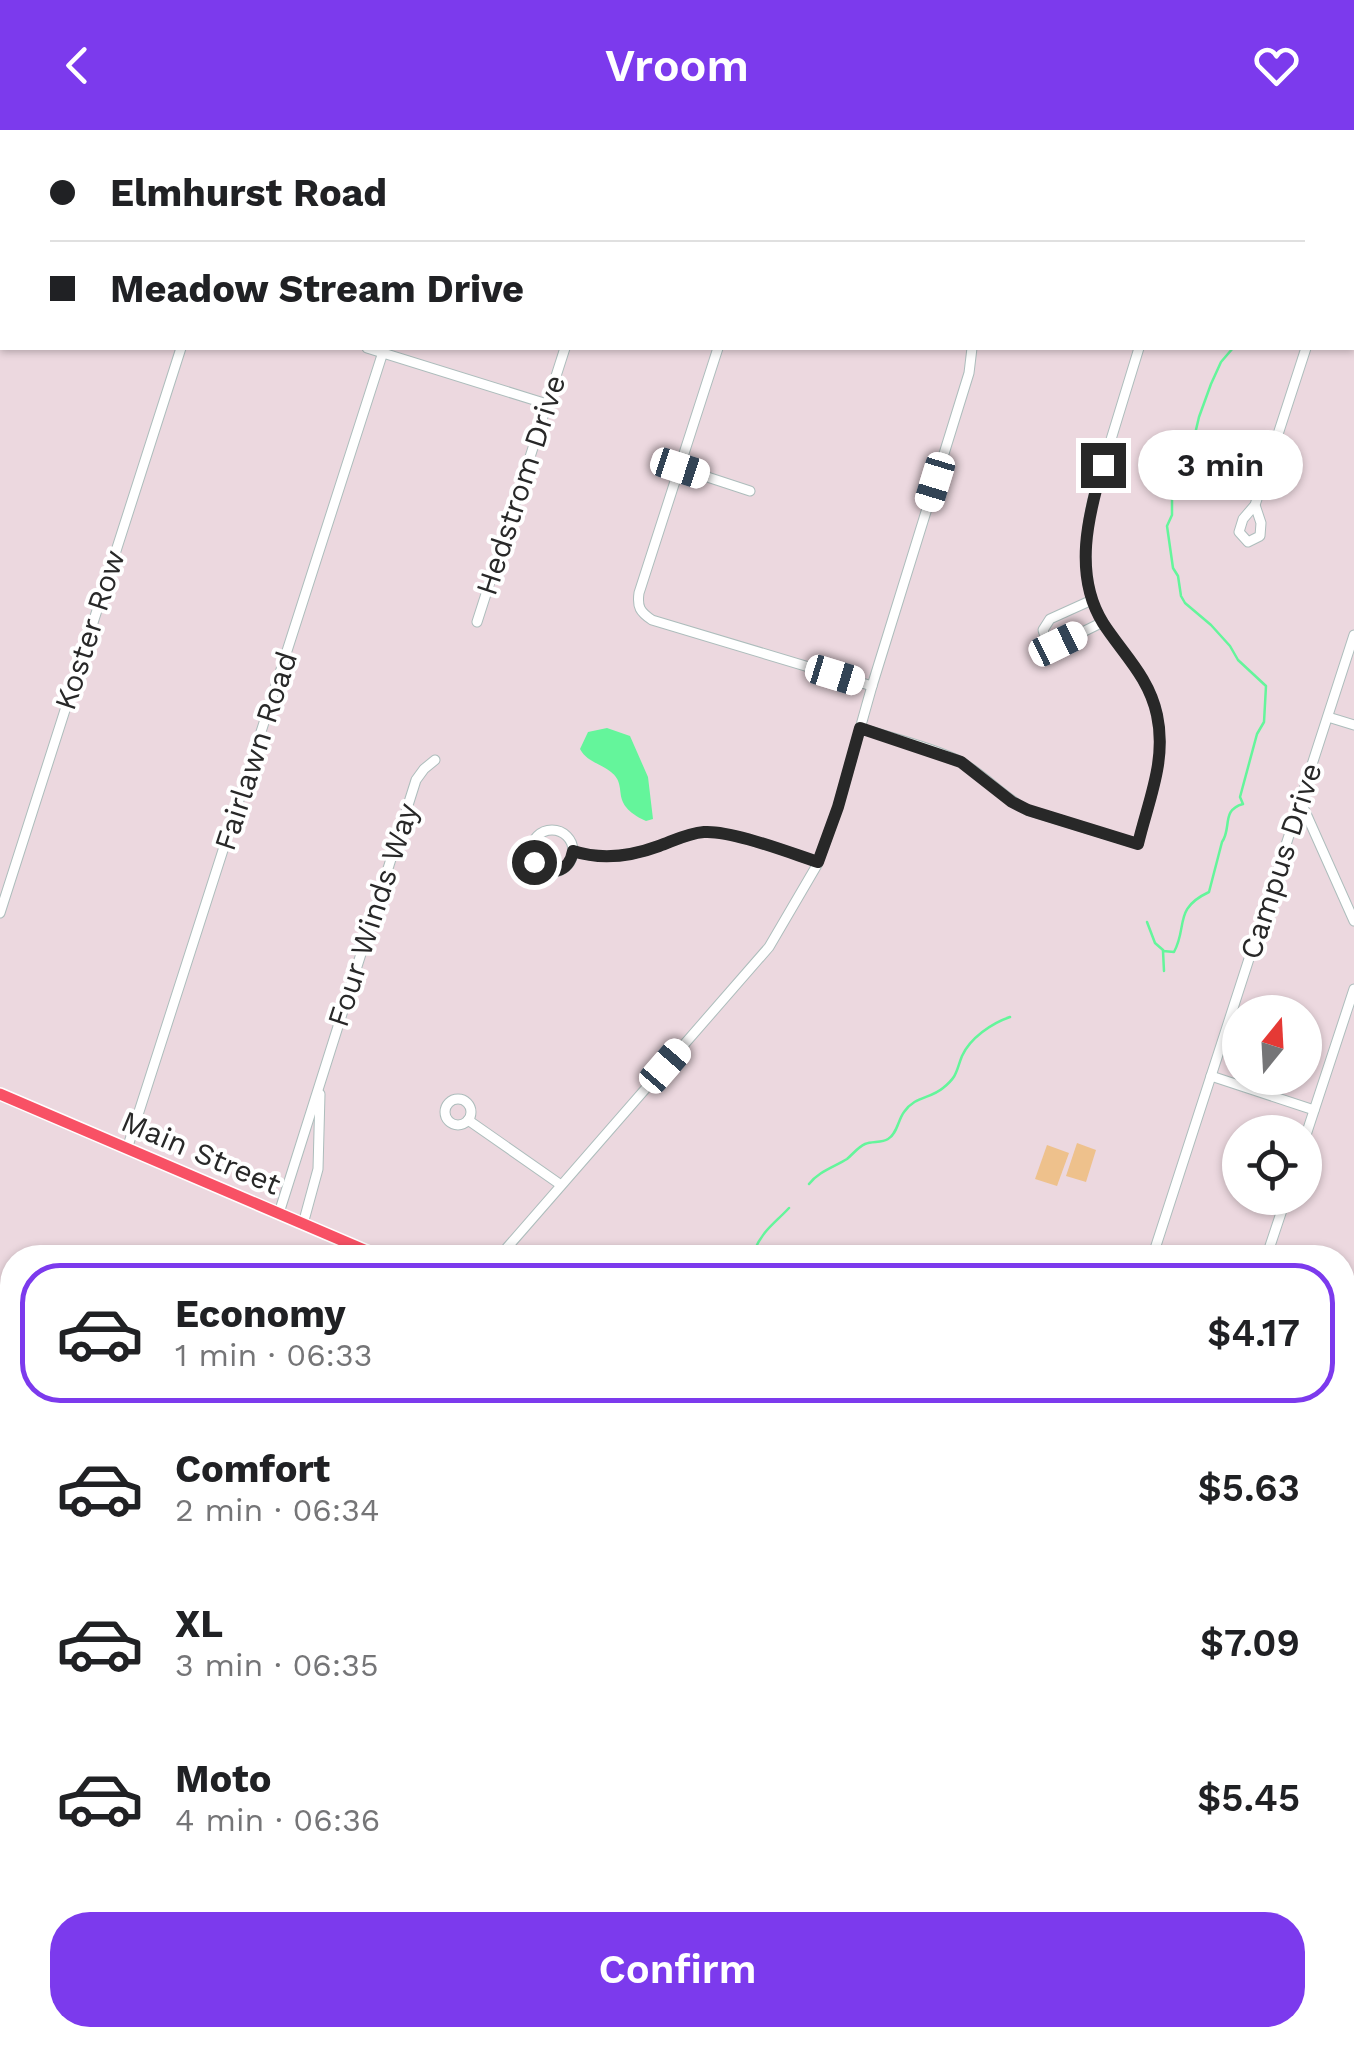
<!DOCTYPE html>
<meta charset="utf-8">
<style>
:root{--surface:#fff;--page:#f2f2f2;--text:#202124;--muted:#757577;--line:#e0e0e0;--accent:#7c3aed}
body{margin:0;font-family:"Work Sans",sans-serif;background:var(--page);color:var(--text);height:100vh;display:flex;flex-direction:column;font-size:38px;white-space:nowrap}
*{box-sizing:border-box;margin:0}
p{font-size:32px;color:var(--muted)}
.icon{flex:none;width:55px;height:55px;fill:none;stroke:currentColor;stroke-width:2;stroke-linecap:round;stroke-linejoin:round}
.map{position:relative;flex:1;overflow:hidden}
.drawer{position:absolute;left:0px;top:1115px;width:1355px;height:802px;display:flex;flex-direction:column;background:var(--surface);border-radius:40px 40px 0 0;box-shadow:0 2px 8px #0004}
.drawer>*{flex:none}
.guide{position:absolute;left:0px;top:0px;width:1355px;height:220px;box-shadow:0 2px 8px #0004;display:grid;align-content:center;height:220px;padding:0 50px;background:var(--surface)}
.needle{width:65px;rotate:18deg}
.tools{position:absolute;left:1222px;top:865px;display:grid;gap:20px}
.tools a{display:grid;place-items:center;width:100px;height:100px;border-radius:50%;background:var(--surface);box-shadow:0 2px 8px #0004;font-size:50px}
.end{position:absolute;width:45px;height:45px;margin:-22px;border:12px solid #282828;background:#fff;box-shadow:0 0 0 5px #fff}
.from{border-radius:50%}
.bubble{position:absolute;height:70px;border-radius:35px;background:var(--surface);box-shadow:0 2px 8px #0004;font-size:32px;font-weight:600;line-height:70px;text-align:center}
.car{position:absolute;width:30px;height:60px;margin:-30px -15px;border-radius:12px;box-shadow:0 0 8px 2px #0007;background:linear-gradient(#fff 24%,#345 0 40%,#fff 0 76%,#345 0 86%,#fff 0)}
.guide b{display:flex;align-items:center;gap:35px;height:95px;font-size:38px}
.guide b+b{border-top:2px solid var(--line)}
.guide i{width:25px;height:25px;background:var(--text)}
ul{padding:18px 0 0;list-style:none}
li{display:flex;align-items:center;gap:30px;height:140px;margin:0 20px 15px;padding:0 30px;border:5px solid transparent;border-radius:40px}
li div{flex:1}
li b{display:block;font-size:38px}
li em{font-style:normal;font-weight:600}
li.active{border-color:var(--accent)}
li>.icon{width:90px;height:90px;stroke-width:1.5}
.primary-button{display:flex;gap:20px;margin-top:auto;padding:20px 50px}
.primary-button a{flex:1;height:115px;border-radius:40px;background:var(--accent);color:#fff;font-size:40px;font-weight:600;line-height:115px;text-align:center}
header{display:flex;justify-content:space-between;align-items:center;height:130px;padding:0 50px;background:var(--accent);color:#fff;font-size:45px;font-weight:600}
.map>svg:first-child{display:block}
.green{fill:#e6d391}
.pitch{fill:#eec18c}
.water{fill:#64f59b}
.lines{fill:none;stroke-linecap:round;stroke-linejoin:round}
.stream{stroke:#64f59b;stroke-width:2.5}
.minor-casing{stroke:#adbdbc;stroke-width:11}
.major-casing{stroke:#fff;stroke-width:14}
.minor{stroke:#fff;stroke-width:9}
.major{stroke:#f85165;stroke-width:11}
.route{stroke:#282828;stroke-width:12}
.labels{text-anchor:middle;stroke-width:8;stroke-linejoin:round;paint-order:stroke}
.street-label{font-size:30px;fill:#282828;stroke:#fff}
</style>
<header><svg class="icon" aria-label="back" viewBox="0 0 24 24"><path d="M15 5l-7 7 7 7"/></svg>Vroom<svg class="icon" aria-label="heart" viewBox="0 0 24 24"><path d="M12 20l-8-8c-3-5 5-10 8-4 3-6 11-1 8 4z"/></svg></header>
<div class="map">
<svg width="1354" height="1916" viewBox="0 0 1354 1916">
<rect width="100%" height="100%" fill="#ecd8df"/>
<path class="green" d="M392 1905H599L595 1916H350L352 1910Z"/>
<g class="pitch">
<path d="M1077 1013 1096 1020 1086 1052 1066 1046Z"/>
<path d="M1047 1015 1069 1023 1057 1056 1035 1049Z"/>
</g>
<path class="water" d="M607 598 630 606 648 647 653 689 646 691C607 673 630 657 611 642 600 633 587 632 580 619L588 602Z"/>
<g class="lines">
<g class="stream">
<path d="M1308 2 1309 0"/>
<path d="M1147 792 1155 813 1163 820"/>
<path d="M1164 841 1163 821 1174 822C1188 796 1173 779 1209 762L1222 712C1232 698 1221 680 1243 674L1240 667 1257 604 1264 592 1266 556 1238 530 1230 516 1211 495 1185 473 1181 466 1178 446 1173 438 1167 396 1172 385V360L1178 346 1190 328 1196 309 1195 304 1199 287 1211 254 1221 232 1233 218"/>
<path d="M809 1054C818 1042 834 1037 847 1029 852 1025 858 1017 865 1014 872 1011 882 1013 888 1009 897 1004 898 990 904 982 915 966 930 969 943 958 958 946 956 941 962 926 970 908 992 893 1010 887"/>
<path d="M754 1121C763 1100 774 1094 789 1078"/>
</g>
<defs>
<g id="minor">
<path d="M161 0 169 2"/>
<path d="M598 0 606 2"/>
<path d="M868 0 892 2"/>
<path d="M30 2 31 0"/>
<path d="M633 2 634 0"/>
<path d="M809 2 810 0"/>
<path d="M995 2V0"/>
<path d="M1352 74 1354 69"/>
<path d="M0 97 2 90"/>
<path d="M367 218 547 274"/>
<path d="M718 218 639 463C637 477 640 482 652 490L872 556"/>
<path d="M680 338 750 361"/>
<path d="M1255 375 1261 393 1260 406 1248 412 1239 402 1243 389 1255 375 1306 218"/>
<path d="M1092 470 1050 489 1043 500 1046 510 1058 514 1103 492"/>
<path d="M477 492 565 218"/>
<path d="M1328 587 1354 595"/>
<path d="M860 598C891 608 929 616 957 630 983 643 1001 666 1027 680L1138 714C1148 671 1167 631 1157 585 1149 548 1123 524 1103 493 1079 455 1084 407 1094 365L1139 218"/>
<path d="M1300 670 1354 791"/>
<circle cx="552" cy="721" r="21"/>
<path d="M573 721C601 730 632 726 659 716 673 711 688 703 704 702 731 700 790 723 818 732"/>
<path d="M0 783 181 218"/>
<path d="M1211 946 1314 980"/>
<circle cx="458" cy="982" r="13"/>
<path d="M468 990 561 1055"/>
<path d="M1305 1008 1354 859"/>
<path d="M127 1019 383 222"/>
<path d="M279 1083 416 650 424 639 435 630"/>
<path d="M303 1094 318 1039 320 964"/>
<path d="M498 1128 769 817 817 735 838 677 872 556 969 243 972 218"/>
<path d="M1152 1128 1354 505"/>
<path d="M1266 1128 1286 1068"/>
<path d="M0 1201 12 1202"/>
<path d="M0 1725 12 1688"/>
<path d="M708 1905 742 1916"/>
<path d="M123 1916 127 1905"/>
<path d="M226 1916 317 1905"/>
<path d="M677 1916 681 1905"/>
<path d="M835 1916 839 1905"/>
<path d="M1021 1916 1026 1905"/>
<path d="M1340 1916 1354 1873"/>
</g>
<g id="major">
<path d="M0 964 383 1128"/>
<path d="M1342 1514 1354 1478"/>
<path d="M1342 1541 1354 1550"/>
<path d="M1209 1916 1213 1905"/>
</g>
</defs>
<use href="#minor" class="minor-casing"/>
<use href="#major" class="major-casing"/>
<use href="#minor" class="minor"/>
<use href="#major" class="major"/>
</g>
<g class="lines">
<path class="route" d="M534 732C549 747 569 743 573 721 601 730 632 726 659 716 673 711 688 703 704 702 731 700 790 723 818 732L838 677 860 598 961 632 1012 672 1028 680 1138 714C1148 671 1167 631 1157 585 1149 547 1123 524 1103 493 1073 445 1088 385 1103 335"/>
</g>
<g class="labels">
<g class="street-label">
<text transform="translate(521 355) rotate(-72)" y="10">Hedstrom Drive</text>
<text transform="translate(90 500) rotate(-72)" y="10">Koster Row</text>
<text transform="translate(256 621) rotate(-72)" y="10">Fairlawn Road</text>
<text transform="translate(1281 731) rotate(-72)" y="10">Campus Drive</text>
<text transform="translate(373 785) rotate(-72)" y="10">Four Winds Way</text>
<text transform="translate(201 1023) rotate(23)" y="10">Main Street</text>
</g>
</g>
</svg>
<div class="tools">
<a><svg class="needle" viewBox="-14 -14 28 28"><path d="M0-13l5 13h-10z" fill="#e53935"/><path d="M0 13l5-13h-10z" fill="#757577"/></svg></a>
<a><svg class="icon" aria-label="locate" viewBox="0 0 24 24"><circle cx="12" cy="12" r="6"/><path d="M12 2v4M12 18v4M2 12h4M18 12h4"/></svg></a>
</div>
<i class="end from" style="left:534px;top:732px"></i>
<i class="end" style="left:1103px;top:335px"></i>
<div class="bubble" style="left:1138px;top:300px;width:165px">3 min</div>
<i class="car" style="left:680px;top:338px;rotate:108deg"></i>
<i class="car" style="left:935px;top:352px;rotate:197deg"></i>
<i class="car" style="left:1058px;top:514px;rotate:64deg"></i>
<i class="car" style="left:835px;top:545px;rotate:107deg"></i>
<i class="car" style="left:665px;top:936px;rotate:41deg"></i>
<div class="guide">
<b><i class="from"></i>Elmhurst Road</b>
<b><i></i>Meadow Stream Drive</b>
</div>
<section class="drawer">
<ul>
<li class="active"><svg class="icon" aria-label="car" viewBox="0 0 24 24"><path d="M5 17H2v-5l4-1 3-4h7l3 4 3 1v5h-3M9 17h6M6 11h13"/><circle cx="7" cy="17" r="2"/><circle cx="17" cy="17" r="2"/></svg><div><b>Economy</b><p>1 min · 06:33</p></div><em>$4.17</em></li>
<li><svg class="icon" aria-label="car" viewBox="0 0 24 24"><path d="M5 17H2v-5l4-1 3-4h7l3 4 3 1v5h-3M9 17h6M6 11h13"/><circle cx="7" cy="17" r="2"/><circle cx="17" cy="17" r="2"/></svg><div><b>Comfort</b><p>2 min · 06:34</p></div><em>$5.63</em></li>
<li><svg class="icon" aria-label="car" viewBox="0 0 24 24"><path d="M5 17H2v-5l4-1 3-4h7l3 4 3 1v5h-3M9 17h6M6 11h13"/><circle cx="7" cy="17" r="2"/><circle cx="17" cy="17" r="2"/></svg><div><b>XL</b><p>3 min · 06:35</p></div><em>$7.09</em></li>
<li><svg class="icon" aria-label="car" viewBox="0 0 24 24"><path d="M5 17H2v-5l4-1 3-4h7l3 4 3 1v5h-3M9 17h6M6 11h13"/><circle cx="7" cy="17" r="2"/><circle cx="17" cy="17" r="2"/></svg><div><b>Moto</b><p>4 min · 06:36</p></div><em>$5.45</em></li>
</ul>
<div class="primary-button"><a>Confirm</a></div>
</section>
</div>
